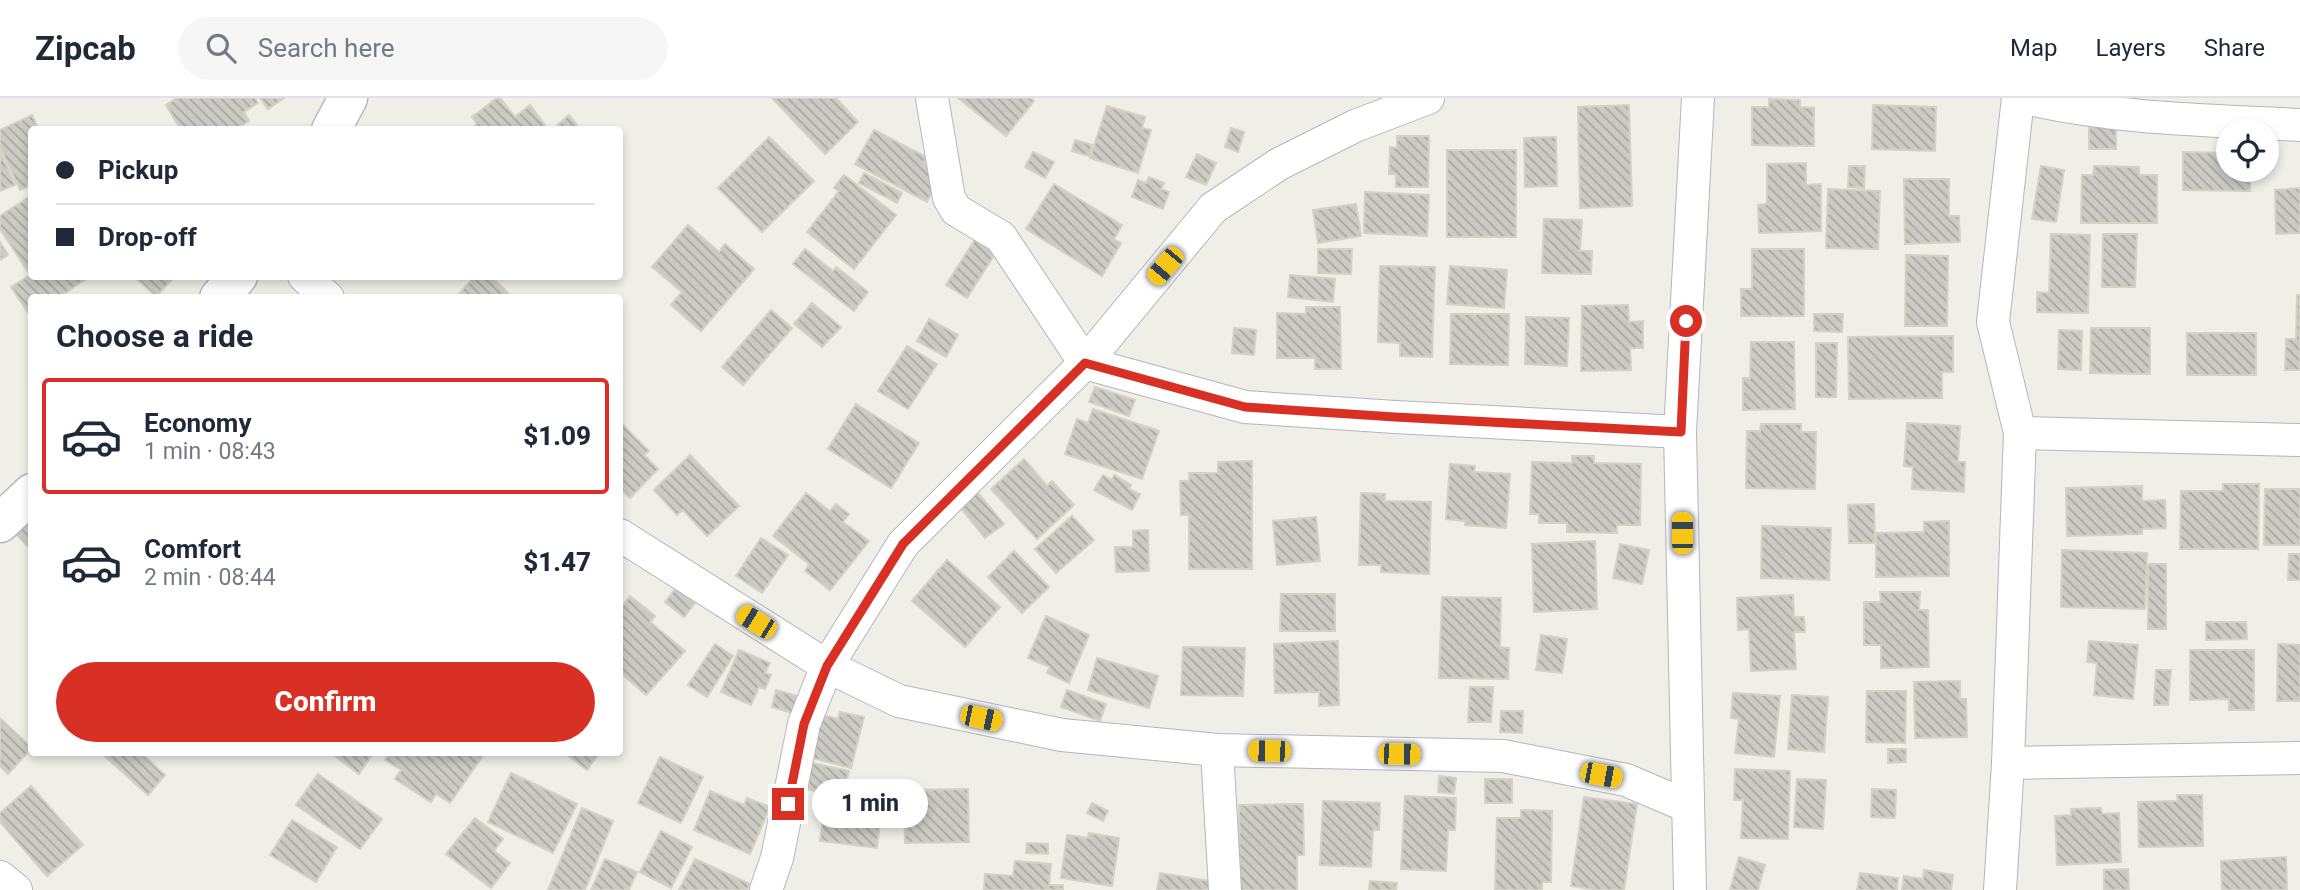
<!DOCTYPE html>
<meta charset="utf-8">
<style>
:root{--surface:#fff;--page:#f6f6f7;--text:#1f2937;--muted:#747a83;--line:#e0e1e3;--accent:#d93025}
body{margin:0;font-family:Roboto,sans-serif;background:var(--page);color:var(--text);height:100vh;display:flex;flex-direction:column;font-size:26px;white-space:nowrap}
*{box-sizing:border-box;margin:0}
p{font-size:23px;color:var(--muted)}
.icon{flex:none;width:38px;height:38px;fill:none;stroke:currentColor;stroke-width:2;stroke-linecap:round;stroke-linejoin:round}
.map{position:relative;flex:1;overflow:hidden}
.side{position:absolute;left:28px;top:196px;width:595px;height:462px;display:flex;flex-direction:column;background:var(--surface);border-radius:7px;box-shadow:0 4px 10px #0003}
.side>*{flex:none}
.banner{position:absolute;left:28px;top:28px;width:595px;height:154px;border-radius:7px;box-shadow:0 4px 10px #0003;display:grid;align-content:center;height:154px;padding:0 28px;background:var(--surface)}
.tools{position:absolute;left:2216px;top:21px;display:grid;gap:14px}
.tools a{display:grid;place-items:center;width:63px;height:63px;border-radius:50%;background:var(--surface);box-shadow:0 4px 10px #0003;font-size:35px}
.end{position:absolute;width:32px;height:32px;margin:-16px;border:9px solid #d93025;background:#fff;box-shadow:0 0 0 4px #fff}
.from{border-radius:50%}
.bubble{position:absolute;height:49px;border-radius:24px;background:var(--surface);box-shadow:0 4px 10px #0003;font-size:23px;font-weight:800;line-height:49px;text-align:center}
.car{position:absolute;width:21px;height:42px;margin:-21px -10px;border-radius:9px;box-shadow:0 0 5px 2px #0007;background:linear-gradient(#f5c518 24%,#345 0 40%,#f5c518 0 76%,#345 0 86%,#f5c518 0)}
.banner b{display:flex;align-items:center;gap:24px;height:66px;font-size:26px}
.banner b+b{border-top:2px solid var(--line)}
.banner i{width:18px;height:18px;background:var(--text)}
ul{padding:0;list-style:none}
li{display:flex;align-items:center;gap:21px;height:116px;margin:0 14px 10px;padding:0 14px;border:4px solid transparent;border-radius:7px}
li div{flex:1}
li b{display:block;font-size:26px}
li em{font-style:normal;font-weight:800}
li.active{border-color:var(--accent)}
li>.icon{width:63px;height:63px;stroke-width:1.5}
h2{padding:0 28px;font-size:32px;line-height:84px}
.action{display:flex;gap:14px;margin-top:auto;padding:14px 28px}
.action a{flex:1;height:80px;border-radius:42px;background:var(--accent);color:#fff;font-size:28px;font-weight:800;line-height:80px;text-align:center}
header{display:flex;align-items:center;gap:42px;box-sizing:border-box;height:98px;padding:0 35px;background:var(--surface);border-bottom:2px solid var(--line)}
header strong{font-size:33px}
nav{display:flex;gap:38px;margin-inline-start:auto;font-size:24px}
.search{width:490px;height:63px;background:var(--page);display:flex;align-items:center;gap:18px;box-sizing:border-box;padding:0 24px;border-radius:38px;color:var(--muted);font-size:26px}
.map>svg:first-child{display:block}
.building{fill:url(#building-back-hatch);stroke:#d4d1c5;stroke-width:2}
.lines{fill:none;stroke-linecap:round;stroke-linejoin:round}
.street-casing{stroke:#b4b6ba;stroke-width:34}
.secondary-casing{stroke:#b5b8bd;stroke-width:41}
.street{stroke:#fff;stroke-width:32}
.secondary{stroke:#fff;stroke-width:38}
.route{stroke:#d93025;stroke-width:9}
</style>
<header>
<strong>Zipcab</strong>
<div class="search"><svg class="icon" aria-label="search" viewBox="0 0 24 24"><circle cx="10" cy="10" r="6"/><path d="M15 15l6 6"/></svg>Search here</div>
<nav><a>Map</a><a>Layers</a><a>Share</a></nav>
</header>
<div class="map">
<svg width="2300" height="792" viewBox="0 0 2300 792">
<defs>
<pattern id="building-back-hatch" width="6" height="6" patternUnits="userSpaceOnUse" patternTransform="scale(1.75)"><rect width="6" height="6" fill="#cbcac3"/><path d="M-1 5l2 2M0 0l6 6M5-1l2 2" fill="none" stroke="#a8a7a2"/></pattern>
</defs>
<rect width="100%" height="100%" fill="#efeee7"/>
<g class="building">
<path d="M177 0H255L258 5 244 14 249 23 235 32H181L166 7Z"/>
<path d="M260 0H284L268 11Z"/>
<path d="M497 0H500L515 19 530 7 548 31 469 32 477 26 472 19Z"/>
<path d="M772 0H836L858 24 825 56Z"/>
<path d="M958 0H1031L1034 3 1006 38Z"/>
<path d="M1769 1 1800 2V9L1814 10V48L1752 47V9H1769Z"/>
<path d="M1629 7 1632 108 1580 110 1578 9Z"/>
<path d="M1873 7 1936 9 1935 53 1872 51Z"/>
<path d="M1107 8 1145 19 1142 30 1151 32 1138 75 1090 60Z"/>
<path d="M32 17 39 32H32V87L20 92 0 49V32Z"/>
<path d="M569 17 581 32H552Z"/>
<path d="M2116 27V51H2089V28Z"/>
<path d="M1231 30 1244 34 1238 54 1225 49Z"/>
<path d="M874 32 926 59 924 64 943 74 927 104 855 66Z"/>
<path d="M1397 38H1429L1428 89H1396V76H1389L1390 49 1397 50Z"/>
<path d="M769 39 814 83 762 134 718 90Z"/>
<path d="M1556 39 1557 88 1525 89 1524 40Z"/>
<path d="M1075 42 1092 47 1089 58 1072 53Z"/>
<rect x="1447" y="52" width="69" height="87"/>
<path d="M0 53 15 87 0 93Z"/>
<path d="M1033 54 1054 64 1045 80 1025 69Z"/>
<path d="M2183 54 2228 55V72H2250V93L2183 92Z"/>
<path d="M1197 56 1216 65 1206 87 1186 79Z"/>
<path d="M1806 65V87L1821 86V133L1759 135 1758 107 1767 106V66Z"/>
<path d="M1849 68H1865L1864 90 1848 89Z"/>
<path d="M2041 68 2064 72 2056 124 2032 121Z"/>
<path d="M2094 68 2139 69V77H2157V125H2081L2082 77H2093Z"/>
<path d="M864 75 902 95 897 105 859 85Z"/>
<path d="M844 77 896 117 854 171 807 134 839 93 834 90Z"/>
<path d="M1149 79 1164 85 1161 91 1169 94 1163 111 1132 99 1138 82 1146 85Z"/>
<path d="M1904 81H1949V118H1959L1960 144 1905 146Z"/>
<path d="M1054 86 1122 127 1114 141 1121 145 1102 178 1026 131Z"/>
<path d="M2300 90V135L2276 136 2275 92Z"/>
<path d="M1828 91 1880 93 1878 151 1826 150Z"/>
<path d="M1365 94 1429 97 1427 138 1364 135Z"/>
<path d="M32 97V178H90L58 200H32L30 218 11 189 30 177 0 131V118Z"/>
<path d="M1356 106 1361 138 1318 145 1313 112Z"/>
<path d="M1544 121 1582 122 1580 153H1592L1591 176 1542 175Z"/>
<path d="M688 127 719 154 725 146 754 171 701 233 671 207 682 194 652 169Z"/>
<path d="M979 135 1000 148 967 200 946 187Z"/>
<path d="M2051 136 2090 137 2088 215 2037 214V194L2049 195Z"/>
<path d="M2103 136H2137L2135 189H2102Z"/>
<path d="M0 144 8 157 0 162Z"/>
<path d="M805 151 833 173 836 169 868 194 854 213 793 166Z"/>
<path d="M1318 151H1352L1351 176 1318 175Z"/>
<path d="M1752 151H1804V218H1741V191H1752Z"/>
<path d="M1906 157 1948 158 1947 228H1905Z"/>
<path d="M1380 168 1435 169 1432 259 1400 258V245L1378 244Z"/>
<path d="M1450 168 1507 172 1504 210 1447 206Z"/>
<path d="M1290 177 1335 181 1333 204 1288 199Z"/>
<path d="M134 178H175L156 199Z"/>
<path d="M475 178H491L513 200H455Z"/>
<path d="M2297 197H2300V272H2285L2286 241H2296Z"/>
<path d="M812 205 841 229 822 249 794 226Z"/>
<path d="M1628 207 1629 224 1643 223V250H1630L1631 272 1581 273 1582 208Z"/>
<path d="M1306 209H1340L1341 271H1315V260H1277V215L1306 216Z"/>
<path d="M771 212 792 230 743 287 722 269Z"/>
<path d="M1451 216H1509L1508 267 1450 266Z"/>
<path d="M1814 216H1843L1842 234 1814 233Z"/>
<path d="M1526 219 1569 220 1567 268 1525 266Z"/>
<path d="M929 221 958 237 946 259 917 243Z"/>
<path d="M1234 230 1256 232 1254 257 1232 255Z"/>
<path d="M2091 230H2150V276L2090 275Z"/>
<path d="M2059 232 2082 233 2081 272 2058 271Z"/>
<rect x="2187" y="235" width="69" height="42"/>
<path d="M1953 238V274H1942V300L1849 301 1848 239Z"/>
<path d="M1751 244H1794L1795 311 1743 312V280H1750Z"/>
<path d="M1816 245H1837L1836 299H1816Z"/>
<path d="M907 248 937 266 908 311 878 293Z"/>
<path d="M1095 289 1135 302 1129 318 1089 304Z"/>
<path d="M856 306 919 345 891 390 828 351Z"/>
<path d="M1093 311 1159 333 1142 381 1065 356 1077 321 1088 325Z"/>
<path d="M620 324 649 353 644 357 658 371 630 400 620 390Z"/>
<path d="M1907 325 1960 328 1958 364H1965L1964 394 1912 391 1913 369 1904 368Z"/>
<path d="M1761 326H1801V334H1816L1815 391 1746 390 1747 333H1760Z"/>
<path d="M690 357 739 408 707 438 683 412 677 417 654 392Z"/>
<path d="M1572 358H1594V365L1641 366 1640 427H1617V435L1567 434V425H1539V416H1530L1532 364 1572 365Z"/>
<path d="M1024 361 1047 388 1052 383 1074 407 1037 441 991 391Z"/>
<path d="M1252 363V471H1189V417H1181L1180 383H1189V375H1218V364Z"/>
<path d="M1450 366 1475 368 1474 374 1510 376 1506 430 1465 427V423L1446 421Z"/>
<path d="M1103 377 1112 382 1114 377 1131 387 1129 391 1140 396 1132 412 1094 392Z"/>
<path d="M2223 386H2259L2258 451H2180L2181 393H2223Z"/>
<path d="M2142 388V403L2165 402 2166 430 2142 431V436L2067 438 2066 390Z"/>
<path d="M2265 391H2300V447H2264Z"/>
<path d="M977 394 1004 426 985 440 959 408Z"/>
<path d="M806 395 830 413 836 406 849 416 843 424 869 443 830 492 805 473 809 466 773 438Z"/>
<path d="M1361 395 1385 396V403L1431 404 1429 476 1381 474V467H1359Z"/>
<path d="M1874 406 1875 445H1849L1848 407Z"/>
<path d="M1072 418 1094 442 1056 475 1035 451Z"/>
<path d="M1316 419 1320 463 1277 467 1273 423Z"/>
<path d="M1949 423V478L1876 479V435L1924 434V424Z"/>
<path d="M27 426 32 430V446L28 449 16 436Z"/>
<path d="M1762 428 1831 430 1829 482 1761 480Z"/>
<path d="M1148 432 1149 473 1116 474 1115 449H1133V433Z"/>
<path d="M761 440 788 457 762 495 736 478Z"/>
<path d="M1595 443 1597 511 1534 514 1532 446Z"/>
<path d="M1620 446 1649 452 1642 486 1613 480Z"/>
<path d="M2062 452 2147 455 2145 511 2061 509Z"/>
<path d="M1014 453 1049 489 1022 515 988 479Z"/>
<path d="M2289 456H2300V482H2288Z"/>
<path d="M947 462 1000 509 965 549 912 503Z"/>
<rect x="2148" y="466" width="18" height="65"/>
<path d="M676 490 695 505 684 519 665 504Z"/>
<path d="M1880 494H1920L1919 512H1928L1929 569 1881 570V547H1864V504H1881Z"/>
<path d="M1281 496H1335V533H1280Z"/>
<path d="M1793 497 1794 519H1804L1805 534H1794L1796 571 1751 573 1749 531 1738 532 1737 500Z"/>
<path d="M630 498 655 518 650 524 685 553 646 597 620 574V511Z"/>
<path d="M1442 499 1501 500 1500 549 1509 550 1508 581 1439 580Z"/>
<path d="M1046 518 1089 537 1069 585 1047 575 1050 569 1028 560Z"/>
<path d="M2206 524H2246L2247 541 2206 542Z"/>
<path d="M1541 537 1567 541 1562 575 1536 572Z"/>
<path d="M1338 543 1339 607 1319 608V594L1275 595 1274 546Z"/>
<path d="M2089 543 2138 547 2133 601 2094 597 2097 565 2087 564Z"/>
<path d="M715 546 733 558 707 599 688 587Z"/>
<path d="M2278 546 2300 547V603H2277Z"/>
<path d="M1183 549 1245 550 1243 598 1181 597Z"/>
<path d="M739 552 770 565 765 575 771 577 765 591 759 589 751 607 721 594Z"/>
<path d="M2190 552H2254V612H2229V601L2190 602Z"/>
<path d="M1097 560 1158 578 1149 610 1088 592Z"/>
<path d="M2156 572H2171L2168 607H2154Z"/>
<path d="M1960 583V601H1966L1967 639 1915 640 1914 584Z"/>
<path d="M1470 589H1493L1491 624H1468Z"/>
<path d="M776 592 797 598 792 615 772 609Z"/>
<path d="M1067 592 1106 606 1100 623 1061 609Z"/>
<path d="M1867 593H1906L1905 645 1866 644Z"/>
<path d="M1733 595 1780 598 1774 659 1735 655 1739 621 1731 620Z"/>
<path d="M1792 597 1828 599 1824 654 1788 651Z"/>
<path d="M1501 613H1523L1522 635 1500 634Z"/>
<path d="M840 614 864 619 851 670 808 659 819 616 838 621Z"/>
<path d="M0 620 32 650 8 676 0 668Z"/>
<path d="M1888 651H1906V664L1888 665Z"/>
<path d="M140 654 165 677 148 697 101 655Z"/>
<path d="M329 654H374L359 676Z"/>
<path d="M390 654H474L482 659 450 705 436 696 431 704 395 681 401 672 385 662Z"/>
<path d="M563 654H600L587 672Z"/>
<path d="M660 659 703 679 681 725 638 705Z"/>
<path d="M808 664 849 673 842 700 802 690Z"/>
<path d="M1735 671 1790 673 1788 741 1741 740 1743 702H1734Z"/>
<path d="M511 675 577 706 553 755 488 724Z"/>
<path d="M318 676 382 721 360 751 296 707Z"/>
<path d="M1439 678 1456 680 1454 696 1438 694Z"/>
<rect x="1485" y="681" width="27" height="24"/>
<path d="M1797 681 1826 682 1823 731 1794 729Z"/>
<path d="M31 688 83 747 47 778 0 724V715Z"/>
<path d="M968 691 969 744 905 745 904 692Z"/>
<path d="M1872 691 1896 692 1895 720 1871 719Z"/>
<path d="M710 693 744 707 747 700 770 709 750 756 694 732Z"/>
<path d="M2177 697H2202L2203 748 2139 749 2138 704 2178 703Z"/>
<path d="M1405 698 1456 700 1455 732H1448L1446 773 1401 771Z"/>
<path d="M1584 699 1637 706 1624 792H1596L1571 788Z"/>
<path d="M1323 703 1380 705 1379 732H1373L1371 769 1320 767Z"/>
<path d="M859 704 882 706 877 750 820 743 825 706 858 710Z"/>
<path d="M1092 705 1108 713 1103 723 1087 715Z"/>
<path d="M1303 706 1304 757H1297V792H1240L1239 707Z"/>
<path d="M582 710 613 723 585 792H548Z"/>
<path d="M2101 710 2102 716 2119 715 2121 764 2057 767 2055 718 2071 717V711Z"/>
<path d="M1521 712 1552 713 1551 784H1542V792H1495L1497 720H1521Z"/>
<path d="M475 720 503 741 494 753 510 765 491 790 446 756Z"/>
<path d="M292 722 337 749 316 784 270 757Z"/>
<path d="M661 733 692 749 671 790 640 774Z"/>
<path d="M1089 735 1119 740 1112 788 1061 780 1067 737 1088 740Z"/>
<path d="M1027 745 1048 746V756L1026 755Z"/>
<path d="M1739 759 1765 767 1758 792H1730Z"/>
<path d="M2286 759 2287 792H2222L2221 763Z"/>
<path d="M605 761 637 774 629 792H591Z"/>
<path d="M695 761 750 786 747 792H679Z"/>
<path d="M1015 763 1051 766 1049 787H1063V792H984L985 776 1013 778Z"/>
<path d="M2128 771 2129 792H2104V772Z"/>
<path d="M1924 772 1953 777 1951 792H1902L1904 778 1923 781Z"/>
<path d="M1160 775 1216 784 1214 792H1157Z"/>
<path d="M1860 775 1898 780 1897 792H1857Z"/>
<path d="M1370 783 1397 785 1396 792H1369Z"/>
</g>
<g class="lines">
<defs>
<g id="street">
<path d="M932 0 949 100 956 112 1001 139 1085 265 1245 309 1395 319 1680 334"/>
<path d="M2025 0C2115 21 2208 22 2300 27"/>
<path d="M304 178 328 200"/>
<path d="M2020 335 2300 342"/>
<path d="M620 437 827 568 899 603 1062 637 1217 652 1503 658 1626 682 1687 708"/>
<path d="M1217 652 1225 792"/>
<path d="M2008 665 2300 660"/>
<path d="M0 779 16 792"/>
<path d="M766 792 777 760 804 626 827 568 903 446 1085 265 1213 110 1279 66 1355 28 1428 0"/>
<path d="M1690 792 1680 334 1698 0"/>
<path d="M2000 792 2008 665 2020 335 1993 224 2018 0"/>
</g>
<g id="secondary">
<path d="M331 32 348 0"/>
<path d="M219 200 238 178"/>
<path d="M0 425 32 395"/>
</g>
</defs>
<use href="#street" class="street-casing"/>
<use href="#secondary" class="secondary-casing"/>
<use href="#street" class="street"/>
<use href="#secondary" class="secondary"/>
</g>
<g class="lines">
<path class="route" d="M788 706 804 626 827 568 903 446 1085 265 1245 309 1395 319 1681 334 1686 223"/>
</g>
</svg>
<div class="tools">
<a><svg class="icon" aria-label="locate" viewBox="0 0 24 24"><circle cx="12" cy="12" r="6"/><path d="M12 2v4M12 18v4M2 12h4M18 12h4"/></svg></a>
</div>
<i class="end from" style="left:1686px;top:223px"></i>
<i class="end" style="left:788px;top:706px"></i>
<div class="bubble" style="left:812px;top:681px;width:116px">1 min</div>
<i class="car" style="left:1165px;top:168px;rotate:220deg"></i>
<i class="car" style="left:1682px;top:435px;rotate:0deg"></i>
<i class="car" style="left:756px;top:524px;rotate:302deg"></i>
<i class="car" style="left:981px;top:620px;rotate:102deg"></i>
<i class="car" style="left:1269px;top:653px;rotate:271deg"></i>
<i class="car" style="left:1399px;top:656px;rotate:91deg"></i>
<i class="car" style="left:1601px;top:677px;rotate:101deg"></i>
<div class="banner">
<b><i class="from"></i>Pickup</b>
<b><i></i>Drop-off</b>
</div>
<section class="side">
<h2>Choose a ride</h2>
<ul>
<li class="active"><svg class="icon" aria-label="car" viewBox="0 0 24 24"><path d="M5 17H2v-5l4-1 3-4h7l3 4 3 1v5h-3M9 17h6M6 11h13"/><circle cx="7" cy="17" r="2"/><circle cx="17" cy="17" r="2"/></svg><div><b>Economy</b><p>1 min · 08:43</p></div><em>$1.09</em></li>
<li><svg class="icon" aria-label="car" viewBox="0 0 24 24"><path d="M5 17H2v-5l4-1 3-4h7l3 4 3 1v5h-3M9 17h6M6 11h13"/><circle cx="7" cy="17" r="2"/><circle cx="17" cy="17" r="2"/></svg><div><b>Comfort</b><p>2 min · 08:44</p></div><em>$1.47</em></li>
</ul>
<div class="action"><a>Confirm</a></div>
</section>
</div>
